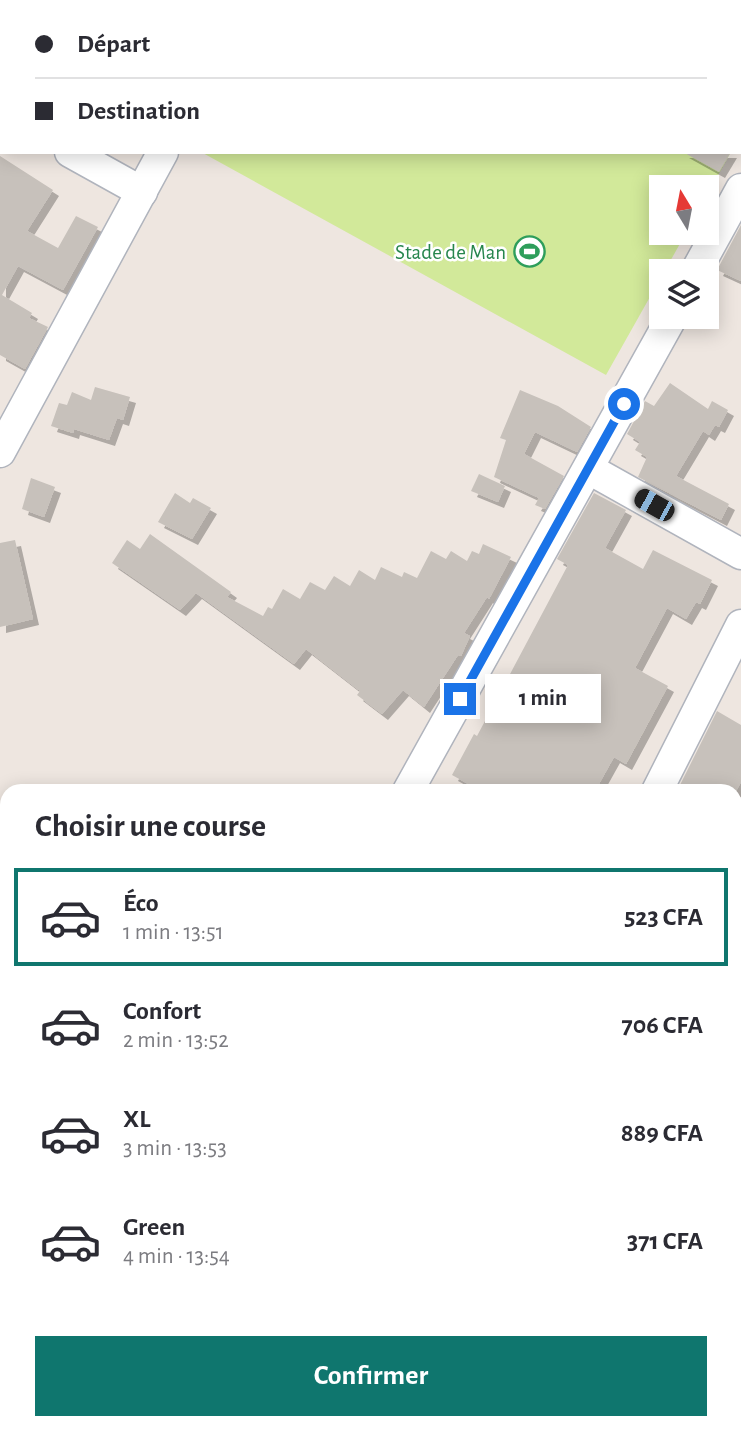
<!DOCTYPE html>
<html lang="fr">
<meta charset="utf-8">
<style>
:root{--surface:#fff;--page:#f7f7f7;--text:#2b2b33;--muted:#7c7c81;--line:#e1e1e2;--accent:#0f766e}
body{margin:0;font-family:"Alegreya Sans",sans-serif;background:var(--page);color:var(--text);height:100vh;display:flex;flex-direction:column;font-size:26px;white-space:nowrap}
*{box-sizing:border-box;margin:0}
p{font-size:23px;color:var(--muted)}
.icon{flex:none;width:38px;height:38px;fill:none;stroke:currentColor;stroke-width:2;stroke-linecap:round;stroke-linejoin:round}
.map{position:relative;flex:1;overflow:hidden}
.panel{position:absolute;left:0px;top:784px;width:742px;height:646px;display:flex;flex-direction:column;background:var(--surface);border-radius:21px 21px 0 0;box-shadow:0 4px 18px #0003}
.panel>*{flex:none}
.guide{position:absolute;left:0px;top:0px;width:742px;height:154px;box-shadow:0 4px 18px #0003;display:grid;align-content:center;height:154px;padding:0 35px;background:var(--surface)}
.needle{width:46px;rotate:350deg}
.fabs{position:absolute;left:649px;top:175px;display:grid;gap:14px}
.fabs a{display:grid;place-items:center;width:70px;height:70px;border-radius:0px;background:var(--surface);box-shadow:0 4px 18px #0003;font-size:35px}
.end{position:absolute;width:32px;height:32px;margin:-16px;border:9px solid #1a73e8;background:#fff;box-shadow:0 0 0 4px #fff}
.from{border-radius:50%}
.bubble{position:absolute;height:49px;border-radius:0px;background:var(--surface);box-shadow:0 4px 18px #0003;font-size:23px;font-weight:700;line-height:49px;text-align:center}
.car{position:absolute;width:21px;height:42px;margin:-21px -10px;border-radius:9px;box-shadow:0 0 5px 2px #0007;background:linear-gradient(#222 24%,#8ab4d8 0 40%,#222 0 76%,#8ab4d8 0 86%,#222 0)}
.guide b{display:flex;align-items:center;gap:24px;height:66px;font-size:26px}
.guide b+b{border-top:2px solid var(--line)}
.guide i{width:18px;height:18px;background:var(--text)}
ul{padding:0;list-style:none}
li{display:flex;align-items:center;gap:21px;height:98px;margin:0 14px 10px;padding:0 21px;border:4px solid transparent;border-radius:0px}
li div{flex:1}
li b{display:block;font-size:26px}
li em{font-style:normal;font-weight:700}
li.active{border-color:var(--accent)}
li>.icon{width:63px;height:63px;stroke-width:1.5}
h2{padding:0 35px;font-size:32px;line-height:84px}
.cta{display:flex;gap:14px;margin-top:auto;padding:14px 35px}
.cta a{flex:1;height:80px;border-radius:0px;background:var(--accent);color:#fff;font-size:28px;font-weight:700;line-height:80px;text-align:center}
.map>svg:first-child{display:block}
.park{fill:url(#park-tufts)}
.pitch{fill:#d2e99a}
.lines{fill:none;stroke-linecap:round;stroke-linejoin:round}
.stream{stroke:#77dcec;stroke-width:6}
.building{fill:#c7c1bb;filter:url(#shadow)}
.minor-casing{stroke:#b0b4bd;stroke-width:33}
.minor{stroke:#fff;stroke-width:30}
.route{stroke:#1a73e8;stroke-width:9}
.labels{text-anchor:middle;stroke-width:5;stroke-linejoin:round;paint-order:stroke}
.leisure-label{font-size:21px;fill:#27864d;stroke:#fff;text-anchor:end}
</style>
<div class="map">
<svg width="741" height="1429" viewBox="0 0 741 1429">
<defs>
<pattern id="park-tufts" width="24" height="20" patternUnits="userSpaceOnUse" patternTransform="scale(1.75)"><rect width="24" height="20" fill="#bee29e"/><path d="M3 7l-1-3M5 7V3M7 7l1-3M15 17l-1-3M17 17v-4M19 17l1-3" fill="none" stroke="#a4c288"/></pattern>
<filter id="shadow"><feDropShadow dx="6" dy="6" stdDeviation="0" flood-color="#0004"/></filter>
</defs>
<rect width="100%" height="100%" fill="#eee6e0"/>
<path class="park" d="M741 1144V1317L735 1314V1155Z"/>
<g class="pitch">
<path d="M275 0H741V134L740 2Z"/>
<path d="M201 152H731L707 195V187H662V233H686L606 375Z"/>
</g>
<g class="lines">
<path class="stream" d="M569 1429 573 1423"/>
</g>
<g class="building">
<path d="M683 152H731L719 172Z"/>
<path d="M0 156 53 190 27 231 58 248 76 216 98 227 63 290 18 266 2 295 32 313 29 318 48 327 25 369 0 355Z"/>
<path d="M741 225V281L717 270Z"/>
<path d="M670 383 708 409 712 401 728 410 719 427 715 425 709 435 703 431 676 476 729 504 721 520 638 477 647 457 635 450 640 442 627 434 645 401 654 406Z"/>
<path d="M95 387 130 397 123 420 117 418 109 440 74 429 73 433 51 426 59 403 67 405 72 392 91 400Z"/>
<path d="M520 390 558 406 591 427 577 452 535 432 524 454 564 476 545 509 535 505 539 498 494 477 506 440 500 438Z"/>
<path d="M479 474 505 486 498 502 471 491Z"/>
<path d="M31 478 55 487 44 517 22 509Z"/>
<path d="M175 493 190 503 193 498 211 508 192 539 158 522Z"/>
<path d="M594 493 626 510 605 548 643 569 653 550 712 580 700 604 696 602 686 619 667 608 635 668 668 686 626 764 614 757 595 791H481L452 775 474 734 477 736 568 565 557 559Z"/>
<path d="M150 534 231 592 227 597 263 616 268 607 272 609 283 589 300 599 310 582 325 590 334 576 350 586 359 570 375 580 381 567 402 577 404 572 417 578 431 551 446 559 451 551 467 561 472 551 479 554 483 544 511 557 489 599 487 597 464 633 470 636 461 656 458 655 424 707 403 690 382 714 357 695 360 691 306 649 294 664 196 593 180 610 112 563 127 540 140 549Z"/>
<path d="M15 540 33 619 0 627V543Z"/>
<path d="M717 711 741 725V782L736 791H677Z"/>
</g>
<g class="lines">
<defs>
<g id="minor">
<path d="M245 2 246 0"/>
<path d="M0 114 2 115"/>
<path d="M70 152 142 192"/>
<path d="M696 271 741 189"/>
<path d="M0 452 163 152"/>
<path d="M589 469 741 554"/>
<path d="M408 791 672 317"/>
<path d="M657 791 741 625"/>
<path d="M0 936 7 939"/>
<path d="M735 1095 741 1084"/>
<path d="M735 1336 741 1339"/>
<path d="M64 1429 67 1423"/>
<path d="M307 1429 311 1423"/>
<path d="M547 1429 551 1423"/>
</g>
</defs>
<use href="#minor" class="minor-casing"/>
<use href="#minor" class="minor"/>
</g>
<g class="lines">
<path class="route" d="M460 699 624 404"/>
</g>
<defs>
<symbol id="stadium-ring" viewBox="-11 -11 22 22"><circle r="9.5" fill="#fff" stroke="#2e9e5b" stroke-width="1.5"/><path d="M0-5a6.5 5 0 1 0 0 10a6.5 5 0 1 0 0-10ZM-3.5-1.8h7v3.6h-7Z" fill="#2e9e5b"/></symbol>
</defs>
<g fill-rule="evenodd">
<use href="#stadium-ring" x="512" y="234" width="35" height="35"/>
</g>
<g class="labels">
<g class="leisure-label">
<text x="506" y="259">Stade de Man</text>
</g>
</g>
</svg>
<div class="fabs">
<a><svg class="needle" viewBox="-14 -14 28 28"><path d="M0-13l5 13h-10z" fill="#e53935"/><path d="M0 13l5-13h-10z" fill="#7c7c81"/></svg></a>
<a><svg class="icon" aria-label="layers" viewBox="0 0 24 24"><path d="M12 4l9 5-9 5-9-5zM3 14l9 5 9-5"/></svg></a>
</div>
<i class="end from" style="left:624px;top:404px"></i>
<i class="end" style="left:460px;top:699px"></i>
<div class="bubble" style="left:485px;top:674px;width:116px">1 min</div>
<i class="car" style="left:654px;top:505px;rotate:299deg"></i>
<div class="guide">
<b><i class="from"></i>Départ</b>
<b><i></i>Destination</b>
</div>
<section class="panel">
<h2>Choisir une course</h2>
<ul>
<li class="active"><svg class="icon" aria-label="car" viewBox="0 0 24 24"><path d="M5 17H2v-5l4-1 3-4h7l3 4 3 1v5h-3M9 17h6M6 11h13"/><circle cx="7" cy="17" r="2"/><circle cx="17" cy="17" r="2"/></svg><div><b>Éco</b><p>1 min · 13:51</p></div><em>523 CFA</em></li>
<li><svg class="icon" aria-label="car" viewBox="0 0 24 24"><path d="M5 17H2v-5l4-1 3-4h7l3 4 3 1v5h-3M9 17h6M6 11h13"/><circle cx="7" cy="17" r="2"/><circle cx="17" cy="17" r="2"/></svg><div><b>Confort</b><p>2 min · 13:52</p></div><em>706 CFA</em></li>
<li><svg class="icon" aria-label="car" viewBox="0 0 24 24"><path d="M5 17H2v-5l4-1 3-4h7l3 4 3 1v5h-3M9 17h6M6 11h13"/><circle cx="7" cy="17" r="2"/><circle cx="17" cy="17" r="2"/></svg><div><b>XL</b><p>3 min · 13:53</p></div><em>889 CFA</em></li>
<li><svg class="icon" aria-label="car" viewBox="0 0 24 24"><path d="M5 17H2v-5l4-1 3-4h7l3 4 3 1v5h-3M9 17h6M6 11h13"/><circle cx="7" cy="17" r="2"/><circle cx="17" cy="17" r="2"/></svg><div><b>Green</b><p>4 min · 13:54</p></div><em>371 CFA</em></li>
</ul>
<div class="cta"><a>Confirmer</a></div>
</section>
</div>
